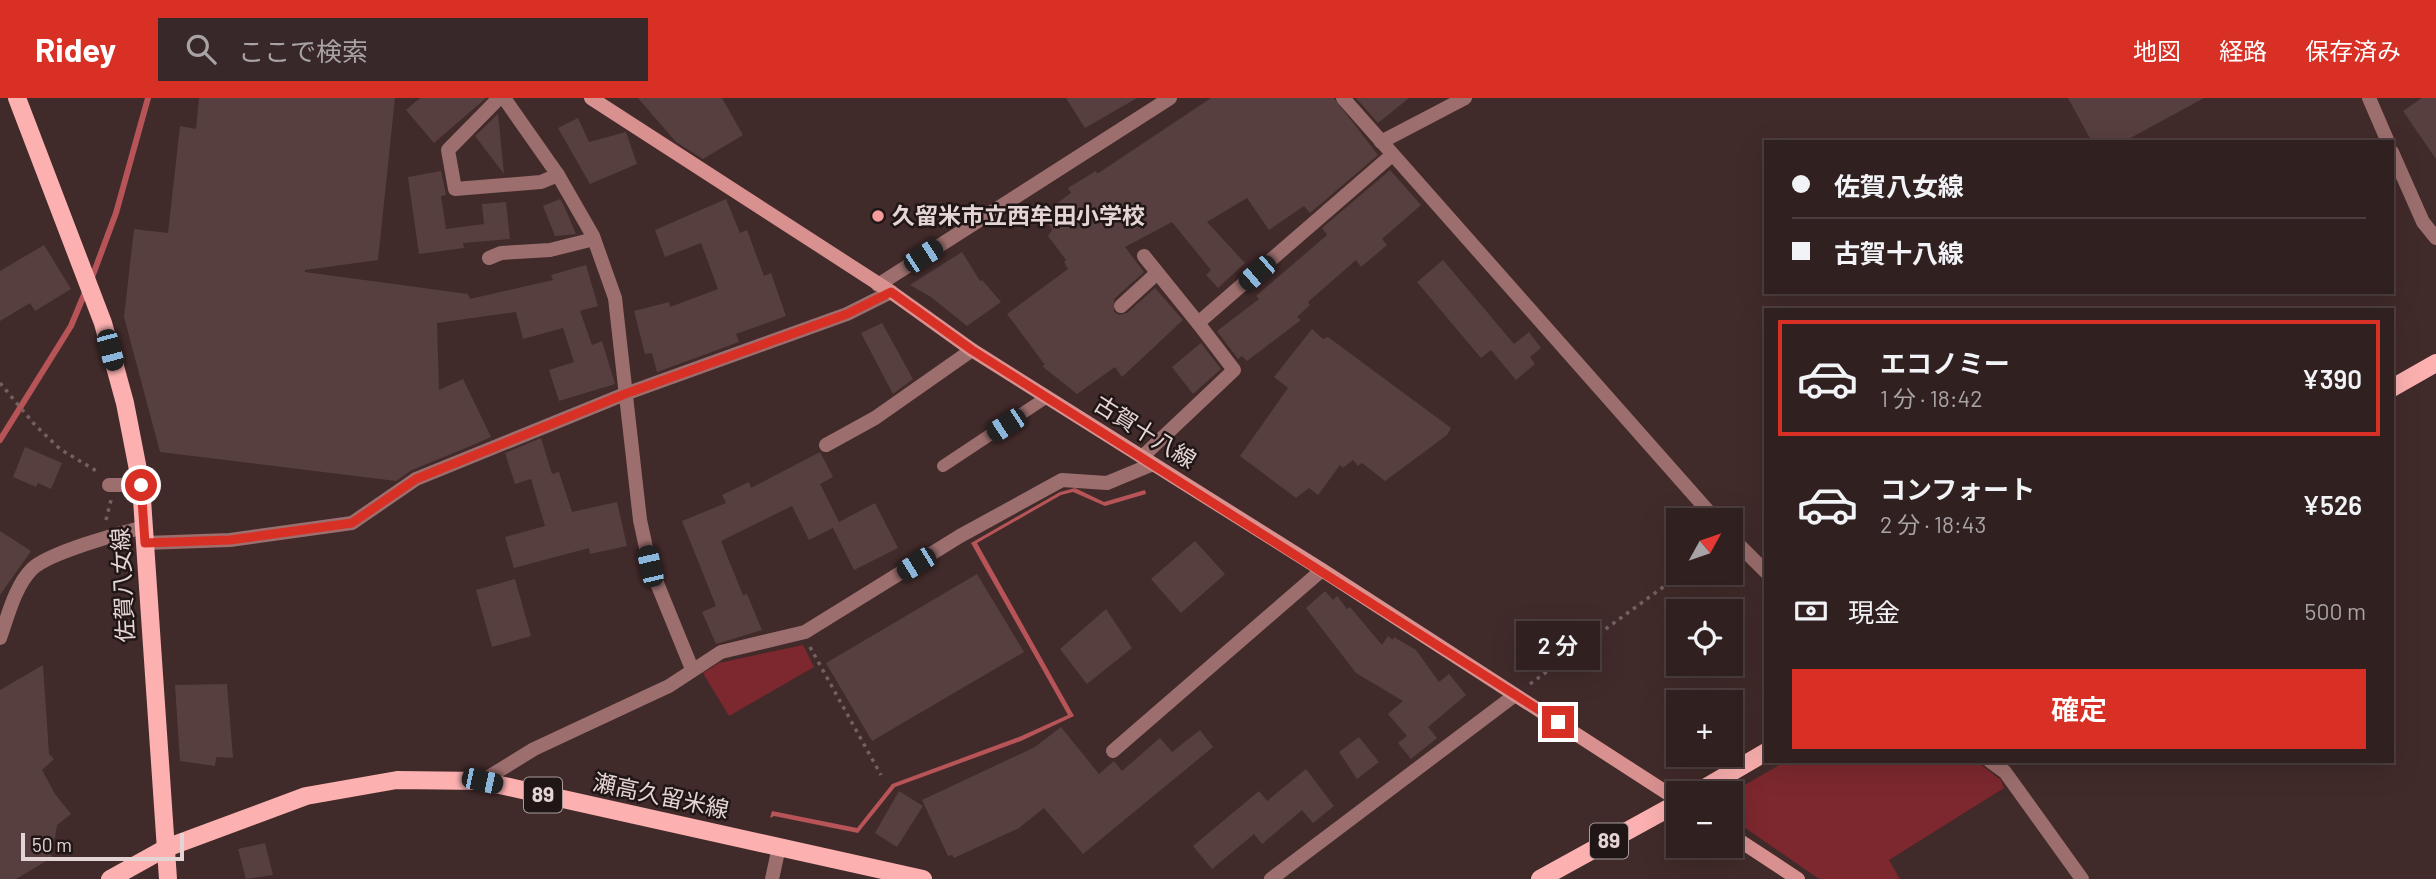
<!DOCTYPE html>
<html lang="ja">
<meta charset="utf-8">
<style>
:root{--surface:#312020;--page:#392829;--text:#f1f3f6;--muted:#a8a3a5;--line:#4c3e3e;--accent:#d93025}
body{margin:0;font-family:Barlow,"Noto Sans JP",sans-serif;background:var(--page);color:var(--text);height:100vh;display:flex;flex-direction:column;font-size:26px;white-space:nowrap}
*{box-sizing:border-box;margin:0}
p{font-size:23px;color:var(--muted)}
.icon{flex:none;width:38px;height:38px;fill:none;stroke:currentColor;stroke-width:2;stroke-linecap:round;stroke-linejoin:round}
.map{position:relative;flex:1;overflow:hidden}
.sheet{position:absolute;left:1764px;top:210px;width:630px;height:455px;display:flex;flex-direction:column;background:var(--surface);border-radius:0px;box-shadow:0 7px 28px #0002,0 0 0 2px var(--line)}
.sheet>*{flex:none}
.banner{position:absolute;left:1764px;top:42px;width:630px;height:154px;border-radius:0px;box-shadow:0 7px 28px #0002,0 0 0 2px var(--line);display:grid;align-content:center;height:154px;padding:0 28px;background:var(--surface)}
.needle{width:46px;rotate:50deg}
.buttons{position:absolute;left:1666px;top:410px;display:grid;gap:14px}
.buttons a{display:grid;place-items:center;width:77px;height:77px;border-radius:0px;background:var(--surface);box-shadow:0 7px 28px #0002,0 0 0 2px var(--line);font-size:35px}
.scale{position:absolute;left:21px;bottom:18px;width:163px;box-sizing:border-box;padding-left:7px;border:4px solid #e4d5d4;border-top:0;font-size:19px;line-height:24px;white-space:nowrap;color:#e4d5d4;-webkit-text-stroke:5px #201616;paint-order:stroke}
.end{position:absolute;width:32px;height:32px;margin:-16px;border:9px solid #d93025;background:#fff;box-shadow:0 0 0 4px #fff}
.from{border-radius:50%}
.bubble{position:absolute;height:49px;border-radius:0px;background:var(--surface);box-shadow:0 7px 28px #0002,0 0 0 2px var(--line);font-size:23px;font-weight:600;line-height:49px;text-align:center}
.car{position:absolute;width:21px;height:42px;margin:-21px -10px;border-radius:9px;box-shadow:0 0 5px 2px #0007;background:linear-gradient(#222 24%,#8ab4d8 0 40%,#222 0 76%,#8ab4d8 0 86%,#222 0)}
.banner b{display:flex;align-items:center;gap:24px;height:66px;font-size:26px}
.banner b+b{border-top:2px solid var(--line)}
.banner i{width:18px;height:18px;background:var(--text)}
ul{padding:12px 0 0;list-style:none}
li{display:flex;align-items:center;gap:21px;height:116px;margin:0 14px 10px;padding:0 14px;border:4px solid transparent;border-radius:0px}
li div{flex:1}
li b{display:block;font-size:26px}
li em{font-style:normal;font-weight:600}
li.active{border-color:var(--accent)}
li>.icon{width:63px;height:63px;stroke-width:1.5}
.pay{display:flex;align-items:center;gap:18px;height:77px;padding:0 28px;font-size:26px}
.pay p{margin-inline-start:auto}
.action{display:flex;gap:14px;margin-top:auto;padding:14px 28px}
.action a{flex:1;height:80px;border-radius:0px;background:var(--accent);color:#fff;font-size:28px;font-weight:600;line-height:80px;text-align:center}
header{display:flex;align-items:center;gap:42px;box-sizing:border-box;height:98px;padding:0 35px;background:var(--accent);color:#fff}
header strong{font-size:33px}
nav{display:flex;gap:38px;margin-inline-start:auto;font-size:24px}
.search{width:490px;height:63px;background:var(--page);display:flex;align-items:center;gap:18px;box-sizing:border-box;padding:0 24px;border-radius:0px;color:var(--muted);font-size:26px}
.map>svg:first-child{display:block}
.green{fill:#7c282e}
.water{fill:#b75458}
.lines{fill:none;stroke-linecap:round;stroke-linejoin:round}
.stream{stroke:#b75458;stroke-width:6}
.building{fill:#583f3f}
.path{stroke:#756060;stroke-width:3.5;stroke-dasharray:3.5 5;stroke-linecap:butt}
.lane{stroke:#9c6f6e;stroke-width:12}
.street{stroke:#9c6f6e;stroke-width:14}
.secondary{stroke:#d99190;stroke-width:14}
.primary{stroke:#fcb1b0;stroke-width:18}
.route{stroke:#d93025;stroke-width:9}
.poi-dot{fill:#f59b9b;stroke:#201616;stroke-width:2.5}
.labels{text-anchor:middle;stroke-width:5;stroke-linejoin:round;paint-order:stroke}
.shield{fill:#201616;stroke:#a99c9b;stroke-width:2}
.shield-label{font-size:21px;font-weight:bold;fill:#e4d5d4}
.poi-label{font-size:23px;font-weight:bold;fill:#e4d5d4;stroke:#201616;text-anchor:start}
.street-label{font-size:23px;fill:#e4d5d4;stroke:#201616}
</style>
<header>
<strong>Ridey</strong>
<div class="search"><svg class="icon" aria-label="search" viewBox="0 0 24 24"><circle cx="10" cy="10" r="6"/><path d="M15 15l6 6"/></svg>ここで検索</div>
<nav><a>地図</a><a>経路</a><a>保存済み</a></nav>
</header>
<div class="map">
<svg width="2436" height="781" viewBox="0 0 2436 781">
<rect width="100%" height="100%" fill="#412a2a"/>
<g class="green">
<path d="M803 547 814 569 729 618 703 575 719 565Z"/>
<path d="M1786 663H1976L2001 682 2004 690 1889 762 1900 781H1819L1731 720V695Z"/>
</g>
<path class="water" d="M1075 390 1104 404 1145 392 1146 396 1105 408 1073 394 1061 397 977 445 1074 618 1021 643 895 689 858 735 774 718 770 720 772 713 857 730 892 686 1019 639 1068 617 971 445 1060 394Z"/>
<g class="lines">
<g class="stream">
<path d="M91 182 116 115 148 0"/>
<path d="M0 342 71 228 86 192"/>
</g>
</g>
<g class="building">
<path d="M199 0H395L378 162 305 172V174L468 196 470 201 553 182 551 177 586 167 598 208 580 213 592 247 602 243 615 286 559 303 549 272 574 264 563 230 523 241 516 214 437 225 439 292 463 281 491 339 473 347 412 372 396 383 160 354 124 219 134 131 168 135 180 28 196 31Z"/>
<path d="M420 0H486L434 45 406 12Z"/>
<path d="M638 0H722L743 37 703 61 676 44Z"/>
<path d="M1066 0H1137L1085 30Z"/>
<path d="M1211 0H1334L1378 57 1310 115 1304 108 1269 132 1247 100 1207 124 1245 165 1218 190 1206 177 1211 172 1172 124 1125 149 1144 174 1114 201V214L1119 217 1127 215 1155 190 1183 222 1122 279 1115 269 1077 296 1042 268 1045 267 1007 216 1068 171 1064 164 1066 162 1048 138 1052 132 1042 116 1071 95 1068 90 1096 73 1097 76Z"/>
<path d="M1356 0H1409L1378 25Z"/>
<path d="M2068 0H2204L2123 44H2092Z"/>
<path d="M2422 0H2436V61L2403 13Z"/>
<path d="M498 16 504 76 475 38Z"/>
<path d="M578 20 589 44 626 34 637 66 590 86 558 30Z"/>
<path d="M1390 72 1421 107 1382 141 1387 147 1361 169 1356 162 1308 204 1310 207 1297 219 1301 222 1247 263 1242 258 1238 261 1217 233 1259 201 1256 198 1327 137 1322 130Z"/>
<path d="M441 73 446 97 441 98 446 131 484 126 482 106 506 104 510 141 463 145 464 150 419 156 408 79Z"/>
<path d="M560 101 564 108 576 136 555 138 543 108Z"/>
<path d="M726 101 740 135 747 132 764 178 771 175 786 218 736 236 739 244 657 274 652 255 645 256 634 213 669 204 670 209 718 191 701 145 665 159 655 132Z"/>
<path d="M44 147 71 191 35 213 30 205 0 223V173Z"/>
<path d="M962 154 980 183 982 182 1001 204 967 228 931 199 910 187Z"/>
<path d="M1443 162 1514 246 1529 234 1541 250 1530 259 1535 266 1516 282 1491 252 1481 260 1417 184Z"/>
<path d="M882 225 913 281 893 296 861 235Z"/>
<path d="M1312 231 1323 241 1328 239 1451 330 1447 337 1385 383 1362 365 1358 368 1353 362 1343 370 1340 367 1318 397 1309 390 1296 400 1240 358 1288 290 1274 279Z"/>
<path d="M1201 245 1221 271 1193 296 1172 269Z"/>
<path d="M541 340 552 376 559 374 572 414 617 404 627 448 590 456 589 450 514 470 505 439 545 428 531 381 515 386 505 355Z"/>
<path d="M25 349 62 365 51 391 38 385 36 389 13 379Z"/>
<path d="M820 354 833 379 820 386 839 424 875 405 898 450 854 472 833 430 809 442 792 408 721 443 743 497 747 496 762 532 716 546 702 514 716 508 682 423 726 405 722 397 749 384 751 390Z"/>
<path d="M0 433 31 453 0 497Z"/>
<path d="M1195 443 1225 476 1181 515 1151 481Z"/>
<path d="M977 476 1024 554 872 643 826 565Z"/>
<path d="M515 481 531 538 492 549 476 492Z"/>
<path d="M1325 493 1333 502 1337 498 1347 511 1350 509 1382 547 1388 538 1393 542 1394 539 1416 552 1439 584 1449 576 1466 597 1428 629 1437 640 1411 661 1398 645 1407 638 1388 616 1403 603 1356 575 1306 510Z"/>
<path d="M1106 511 1132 550 1087 586 1060 551Z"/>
<path d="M43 567 49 656 54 661 42 672 55 696 71 716 57 727 55 740 44 749 53 759 16 781H0V592Z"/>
<path d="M227 586 233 660 216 659 215 668 180 663 175 587Z"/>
<path d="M1061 629 1099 676 1114 663 1122 673 1160 640 1172 654 1200 632 1213 649 1083 756 1044 710 1019 730 954 760 952 757 948 758 922 702 1035 649Z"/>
<path d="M1359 639 1379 664 1357 681 1339 654Z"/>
<path d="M1306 671 1334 708 1313 725 1302 712 1262 746 1254 736 1212 771 1193 748 1259 693 1267 703Z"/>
<path d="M899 693 923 708 897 749 875 735Z"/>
<path d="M265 745 273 777 246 781 238 751Z"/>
</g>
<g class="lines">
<g class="path">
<path d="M0 285 35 327 60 351 98 374"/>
<path d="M106 422 111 402"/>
<path d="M810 549 881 677"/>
<path d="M1530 586 1684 474"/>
</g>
<path class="lane" d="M943 368 1047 299"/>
<g class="street">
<path d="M499 0 448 52 455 91 541 84 558 77"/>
<path d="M504 0 558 77 593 138 615 200 640 422 650 468 692 571"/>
<path d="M1343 0 1716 422"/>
<path d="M2369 0 2388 44"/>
<path d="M1381 44 1465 0"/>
<path d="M2392 54 2423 124 2436 140"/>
<path d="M1144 158 1198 225"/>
<path d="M489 160 501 155 550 152 594 141"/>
<path d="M878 187 1170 0"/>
<path d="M1121 208 1157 175"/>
<path d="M826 347 875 320 972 252"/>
<path d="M1142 359 1234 272 1198 225 1392 57"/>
<path d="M109 387H141"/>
<path d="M1731 439 1766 474"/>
<path d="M145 445 230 442 352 425 416 381 625 296 847 216 891 194"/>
<path d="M0 540C8 518 15 488 32 471 48 455 120 435 144 429"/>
<path d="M1113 653 1322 472"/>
<path d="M1990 663 2005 674 2082 781"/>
<path d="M482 683 534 651 669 588 721 554 805 534 960 438 1062 382 1107 385 1153 366"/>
<path d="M772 781 779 749"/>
<path d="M1271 781 1515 597"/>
</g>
<g class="secondary">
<path d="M591 0 891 194 972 252 1322 472 1678 702"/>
<path d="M1731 737 1798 781"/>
</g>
<g class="primary">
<path d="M17 0 103 225 125 305 141 387 168 781"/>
<path d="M2392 290 2436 265"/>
<path d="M1696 695 1766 654"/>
<path d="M110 781 166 750 306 698 397 682 482 683 923 781"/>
<path d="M1540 781 1678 705"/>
</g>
</g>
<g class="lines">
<path class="route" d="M141 387 145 445 230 442 352 425 416 381 625 296 847 216 891 194 972 252 1558 624"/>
</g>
<circle class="poi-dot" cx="878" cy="118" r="7"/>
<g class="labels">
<g class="shield">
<rect x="524" y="679.5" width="38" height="35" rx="5"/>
<rect x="1590" y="725.5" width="38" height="35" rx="5"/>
</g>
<g class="shield-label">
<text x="543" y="704">89</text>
<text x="1609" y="750">89</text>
</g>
<g class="poi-label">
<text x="892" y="126">久留米市立西牟田小学校</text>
</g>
<g class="street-label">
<text transform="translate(1145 334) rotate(32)" y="8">古賀十八線</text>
<text transform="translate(123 487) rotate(-93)" y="8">佐賀八女線</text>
<text transform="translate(661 698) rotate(12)" y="8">瀬高久留米線</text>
</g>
</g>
</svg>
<div class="buttons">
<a><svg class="needle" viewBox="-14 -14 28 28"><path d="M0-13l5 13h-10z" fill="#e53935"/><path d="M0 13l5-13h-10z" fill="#a8a3a5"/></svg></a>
<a><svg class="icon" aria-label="locate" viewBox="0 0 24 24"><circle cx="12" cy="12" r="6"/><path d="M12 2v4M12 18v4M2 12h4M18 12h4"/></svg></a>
<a>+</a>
<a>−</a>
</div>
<div class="scale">50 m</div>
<i class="end from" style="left:141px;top:387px"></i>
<i class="end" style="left:1558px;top:624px"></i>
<div class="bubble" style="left:1516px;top:523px;width:84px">2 分</div>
<i class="car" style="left:923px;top:158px;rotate:57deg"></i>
<i class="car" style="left:1257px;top:175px;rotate:229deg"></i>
<i class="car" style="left:110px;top:252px;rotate:165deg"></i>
<i class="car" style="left:1006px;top:327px;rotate:237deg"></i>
<i class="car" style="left:916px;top:466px;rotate:238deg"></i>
<i class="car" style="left:650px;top:468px;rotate:347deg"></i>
<i class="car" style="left:482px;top:683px;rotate:102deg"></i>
<div class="banner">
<b><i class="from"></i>佐賀八女線</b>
<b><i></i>古賀十八線</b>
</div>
<section class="sheet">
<ul>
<li class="active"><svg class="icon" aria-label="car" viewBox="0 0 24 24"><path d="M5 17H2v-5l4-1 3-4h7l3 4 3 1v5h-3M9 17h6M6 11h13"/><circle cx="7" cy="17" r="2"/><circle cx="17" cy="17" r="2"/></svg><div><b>エコノミー</b><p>1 分 · 18:42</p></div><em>¥390</em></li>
<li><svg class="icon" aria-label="car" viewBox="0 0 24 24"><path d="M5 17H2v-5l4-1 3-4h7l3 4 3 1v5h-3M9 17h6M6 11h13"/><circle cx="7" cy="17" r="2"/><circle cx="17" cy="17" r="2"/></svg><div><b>コンフォート</b><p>2 分 · 18:43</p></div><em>¥526</em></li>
</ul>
<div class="pay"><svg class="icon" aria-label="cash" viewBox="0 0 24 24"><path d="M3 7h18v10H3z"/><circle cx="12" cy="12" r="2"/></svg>現金<p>500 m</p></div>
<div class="action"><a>確定</a></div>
</section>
</div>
